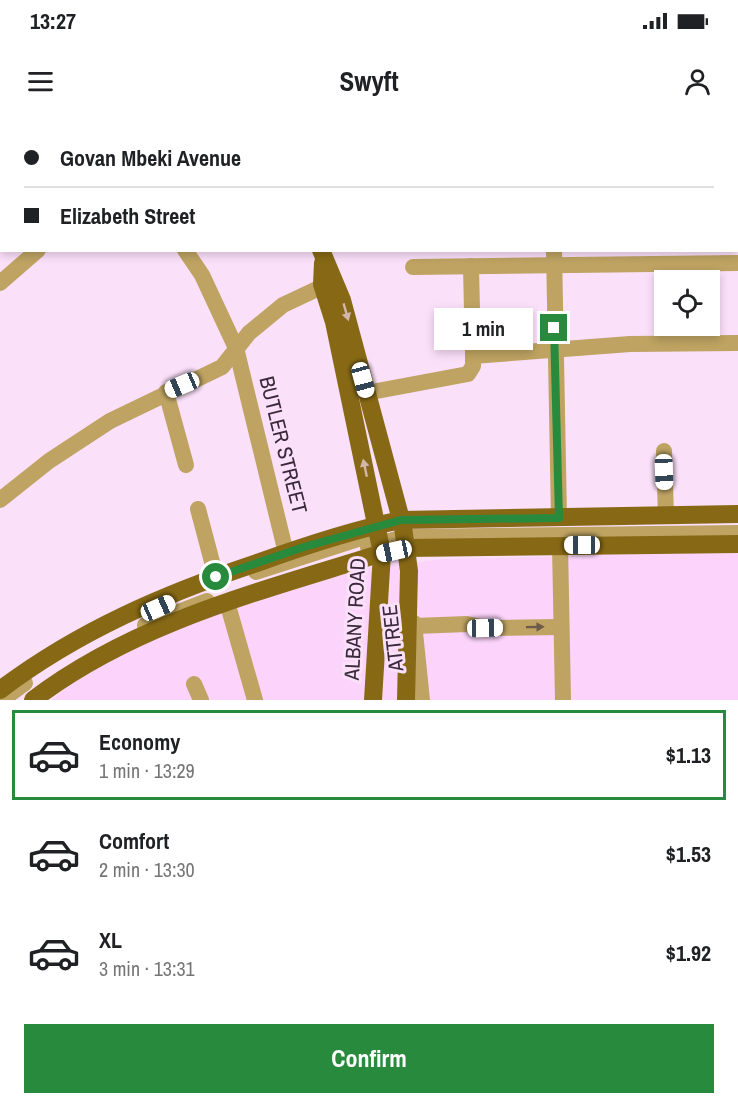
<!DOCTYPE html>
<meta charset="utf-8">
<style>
:root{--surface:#fff;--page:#f6f6f6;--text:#202124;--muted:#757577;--line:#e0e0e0;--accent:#278a3d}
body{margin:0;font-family:"Archivo Narrow",sans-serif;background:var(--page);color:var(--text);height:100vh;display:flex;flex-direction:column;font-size:22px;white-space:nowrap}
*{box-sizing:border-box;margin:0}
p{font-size:20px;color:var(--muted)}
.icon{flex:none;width:33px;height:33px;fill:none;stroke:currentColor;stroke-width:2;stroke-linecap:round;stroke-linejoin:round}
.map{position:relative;height:580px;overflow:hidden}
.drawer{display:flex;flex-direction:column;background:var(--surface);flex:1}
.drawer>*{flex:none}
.top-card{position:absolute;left:0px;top:0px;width:738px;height:132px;box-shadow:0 3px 9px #0003;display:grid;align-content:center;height:132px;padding:0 24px;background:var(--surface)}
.fabs{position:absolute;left:654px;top:150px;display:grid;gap:12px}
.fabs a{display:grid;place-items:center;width:66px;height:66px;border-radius:0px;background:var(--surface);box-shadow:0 3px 9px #0003;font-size:30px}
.end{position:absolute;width:27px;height:27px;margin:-14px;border:8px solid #278a3d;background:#fff;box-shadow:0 0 0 3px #fff}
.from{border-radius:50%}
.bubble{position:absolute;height:42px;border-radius:0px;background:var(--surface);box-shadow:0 3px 9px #0003;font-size:20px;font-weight:700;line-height:42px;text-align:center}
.car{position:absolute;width:18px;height:36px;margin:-18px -9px;border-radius:8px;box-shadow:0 0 4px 2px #0007;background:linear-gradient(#fff 24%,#345 0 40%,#fff 0 76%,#345 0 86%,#fff 0)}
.top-card b{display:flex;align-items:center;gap:21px;height:57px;font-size:22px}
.top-card b+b{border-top:2px solid var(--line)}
.top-card i{width:15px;height:15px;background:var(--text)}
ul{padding:10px 0 0;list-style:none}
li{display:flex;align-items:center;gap:18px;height:90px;margin:0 12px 9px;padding:0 12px;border:3px solid transparent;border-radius:0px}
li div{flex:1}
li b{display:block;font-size:22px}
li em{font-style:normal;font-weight:700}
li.selected{border-color:var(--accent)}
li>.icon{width:54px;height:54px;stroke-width:1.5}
.action{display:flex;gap:12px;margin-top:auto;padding:12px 24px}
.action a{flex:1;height:69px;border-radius:0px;background:var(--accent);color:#fff;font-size:24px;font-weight:700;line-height:69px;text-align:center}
.status{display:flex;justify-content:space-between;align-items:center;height:42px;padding:0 30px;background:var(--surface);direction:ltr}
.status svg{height:16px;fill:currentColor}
header{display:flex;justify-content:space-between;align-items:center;height:78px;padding:0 24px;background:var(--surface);font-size:27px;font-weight:700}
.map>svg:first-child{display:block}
.built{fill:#fcd3fa}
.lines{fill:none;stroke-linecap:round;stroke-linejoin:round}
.path{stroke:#a48ea4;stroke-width:2;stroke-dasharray:6 3;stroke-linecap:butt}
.minor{stroke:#bea362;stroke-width:16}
.major{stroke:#876915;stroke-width:18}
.oneway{fill:#d2b6aa}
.oneway2{fill:#6f5a4a}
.route{stroke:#278a3d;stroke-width:8}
.labels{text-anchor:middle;stroke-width:6;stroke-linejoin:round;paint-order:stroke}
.street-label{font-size:21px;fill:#3a293a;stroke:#fbe0fa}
</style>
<div class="status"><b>13:27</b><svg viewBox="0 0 49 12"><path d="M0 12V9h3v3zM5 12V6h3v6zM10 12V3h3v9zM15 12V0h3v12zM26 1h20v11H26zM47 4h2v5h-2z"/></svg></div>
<header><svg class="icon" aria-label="menu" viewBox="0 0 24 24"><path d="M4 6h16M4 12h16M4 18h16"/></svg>Swyft<svg class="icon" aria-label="person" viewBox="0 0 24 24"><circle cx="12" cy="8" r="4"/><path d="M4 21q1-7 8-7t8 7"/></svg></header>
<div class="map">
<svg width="738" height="580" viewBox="0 0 738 580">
<rect width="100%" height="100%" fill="#fbe0fa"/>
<path class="built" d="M738 432V580H51L90 551 205 493 233 481 365 448 444 439Z"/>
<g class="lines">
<path class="path" d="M77 0V2"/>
<g class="minor">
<path d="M366 0 368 2"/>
<path d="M553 0V2"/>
<path d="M736 4H738"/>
<path d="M0 38H2"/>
<path d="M185 130 202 155 236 228 286 433"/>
<path d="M554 130 559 398"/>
<path d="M471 146 473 236 630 224 738 223"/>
<path d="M413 147 738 143"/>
<path d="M0 163 38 130"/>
<path d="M166 272 186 345"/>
<path d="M366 273 468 254 473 246V236"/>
<path d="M664 331 666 396"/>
<path d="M0 380 49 341 110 301 222 247 249 213 283 185 334 161"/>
<path d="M198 389 216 457"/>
<path d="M560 425 563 580"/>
<path d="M368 427 404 417 738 413"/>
<path d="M256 452 374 414"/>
<path d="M227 482 255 580"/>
<path d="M414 503 422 580"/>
<path d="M145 505 207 481"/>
<path d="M415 506 467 504 485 508 561 507"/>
<path d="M194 564 201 580"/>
<path d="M2 580 25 563"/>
</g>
<g class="major">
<path d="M282 0V2"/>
<path d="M321 130 342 180 403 407 409 451 406 580"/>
<path d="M323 143 322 164 334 202 382 433 373 580"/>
<path d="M0 570C78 511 164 474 257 443 304 426 352 410 401 400L738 394"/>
<path d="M33 580C135 502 262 471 382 433L406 428 738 424"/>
</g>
</g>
<defs><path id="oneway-solid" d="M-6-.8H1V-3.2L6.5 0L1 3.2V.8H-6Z" transform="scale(1.5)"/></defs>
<g class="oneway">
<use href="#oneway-solid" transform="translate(346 192) rotate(74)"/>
<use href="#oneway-solid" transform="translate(365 348) rotate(-102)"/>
</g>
<use class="oneway2" href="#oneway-solid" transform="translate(535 507) rotate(-1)"/>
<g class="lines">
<path class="route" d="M216 457 304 427 401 400 559 398 554 208"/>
</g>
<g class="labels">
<g class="street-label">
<text transform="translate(283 325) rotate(76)" y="7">BUTLER STREET</text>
<text transform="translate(355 499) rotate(-87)" y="7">ALBANY ROAD</text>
<text transform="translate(393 518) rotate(-96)" y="7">ATTREE</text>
</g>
</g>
</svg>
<div class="fabs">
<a><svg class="icon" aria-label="locate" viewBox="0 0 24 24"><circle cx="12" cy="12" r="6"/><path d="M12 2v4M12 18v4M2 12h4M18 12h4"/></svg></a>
</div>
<i class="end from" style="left:216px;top:457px"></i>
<i class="end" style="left:554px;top:208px"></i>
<div class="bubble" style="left:434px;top:188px;width:99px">1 min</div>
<i class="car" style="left:363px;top:260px;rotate:165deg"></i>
<i class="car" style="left:182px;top:265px;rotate:247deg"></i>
<i class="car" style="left:664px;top:352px;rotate:178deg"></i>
<i class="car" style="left:582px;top:425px;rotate:270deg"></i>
<i class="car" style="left:394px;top:431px;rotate:258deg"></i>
<i class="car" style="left:158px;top:488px;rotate:66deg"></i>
<i class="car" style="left:485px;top:508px;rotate:89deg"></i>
<div class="top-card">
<b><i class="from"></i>Govan Mbeki Avenue</b>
<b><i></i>Elizabeth Street</b>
</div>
</div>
<section class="drawer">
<ul>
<li class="selected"><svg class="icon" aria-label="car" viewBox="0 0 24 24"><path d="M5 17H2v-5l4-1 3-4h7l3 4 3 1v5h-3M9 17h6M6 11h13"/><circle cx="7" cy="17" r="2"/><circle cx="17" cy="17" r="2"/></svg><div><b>Economy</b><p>1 min · 13:29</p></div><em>$1.13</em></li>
<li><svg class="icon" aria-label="car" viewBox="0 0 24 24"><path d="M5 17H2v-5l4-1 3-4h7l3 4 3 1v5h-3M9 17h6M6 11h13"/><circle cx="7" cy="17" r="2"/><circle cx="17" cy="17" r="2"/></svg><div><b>Comfort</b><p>2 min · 13:30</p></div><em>$1.53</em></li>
<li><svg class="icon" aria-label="car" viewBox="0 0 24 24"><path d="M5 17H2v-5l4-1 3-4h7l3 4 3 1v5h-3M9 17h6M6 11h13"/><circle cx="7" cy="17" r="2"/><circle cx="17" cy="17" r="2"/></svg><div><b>XL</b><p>3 min · 13:31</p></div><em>$1.92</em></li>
</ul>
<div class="action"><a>Confirm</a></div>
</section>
